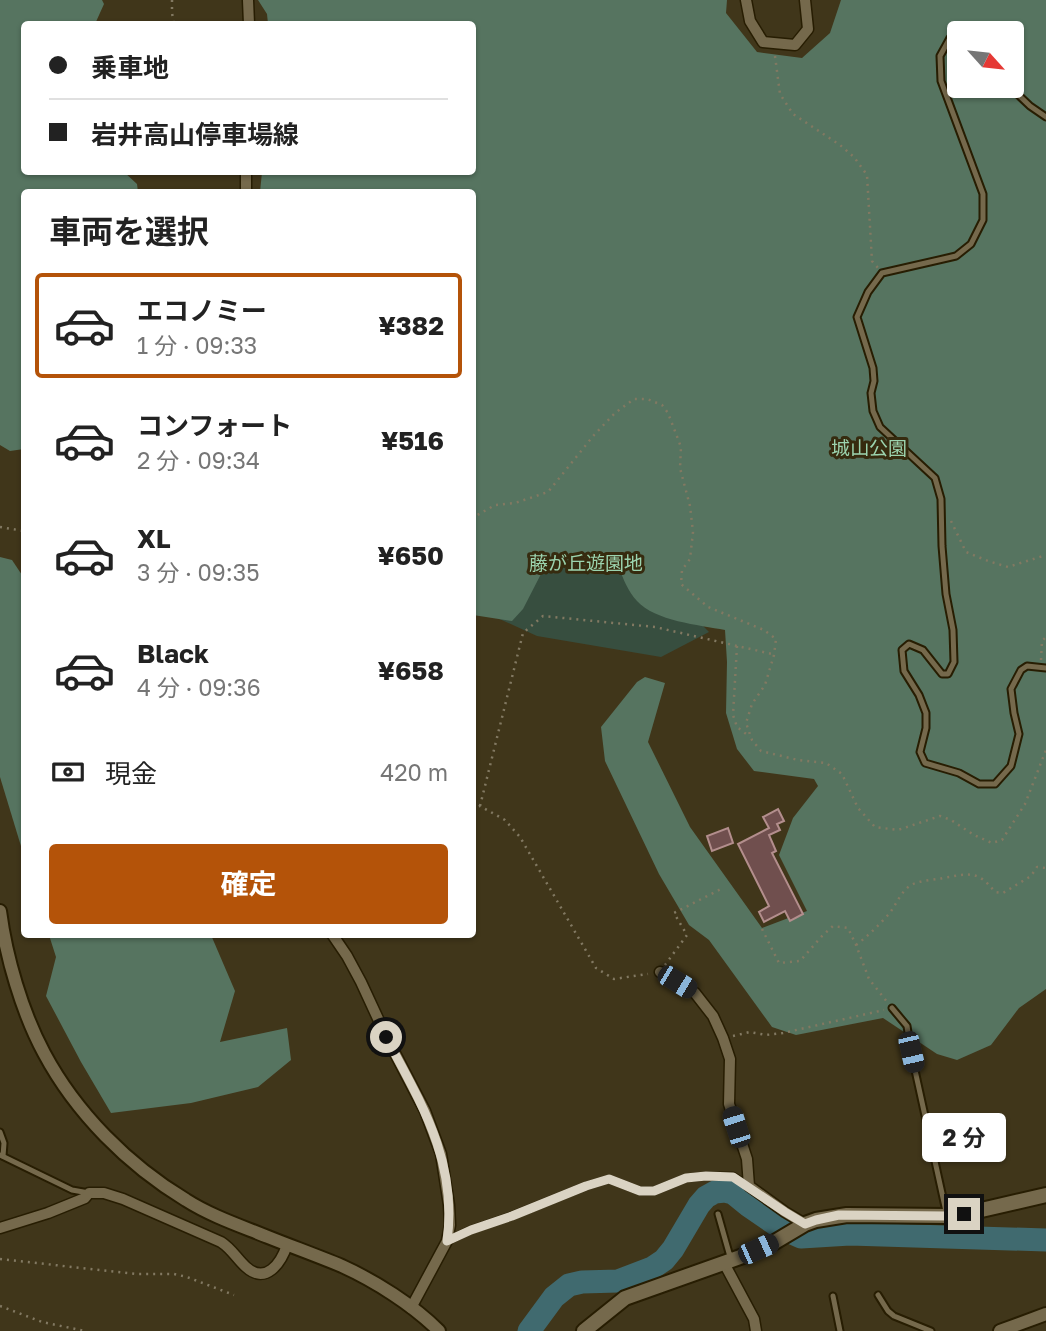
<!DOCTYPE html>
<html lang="ja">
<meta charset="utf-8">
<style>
:root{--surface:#fff;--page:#f6f6f6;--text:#222;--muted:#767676;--line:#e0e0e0;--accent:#b45309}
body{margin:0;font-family:"Golos Text","Noto Sans JP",sans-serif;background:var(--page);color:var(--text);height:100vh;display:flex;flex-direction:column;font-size:26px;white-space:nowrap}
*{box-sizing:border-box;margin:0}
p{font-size:23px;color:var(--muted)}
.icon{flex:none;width:38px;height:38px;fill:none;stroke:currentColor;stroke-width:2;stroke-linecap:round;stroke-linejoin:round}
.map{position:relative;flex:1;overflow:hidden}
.side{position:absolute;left:21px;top:189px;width:455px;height:749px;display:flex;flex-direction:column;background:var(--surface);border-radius:7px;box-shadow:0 2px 5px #0004}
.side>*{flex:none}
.banner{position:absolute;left:21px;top:21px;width:455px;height:154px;border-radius:7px;box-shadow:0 2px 5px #0004;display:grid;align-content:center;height:154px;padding:0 28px;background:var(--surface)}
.needle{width:46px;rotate:117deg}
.fabs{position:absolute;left:947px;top:21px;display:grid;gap:14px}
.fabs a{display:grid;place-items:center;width:77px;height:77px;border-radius:7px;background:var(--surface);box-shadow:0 2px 5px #0004;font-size:35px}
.end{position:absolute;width:32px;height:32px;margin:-16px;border:9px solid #dad3c3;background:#111;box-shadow:0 0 0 4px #111}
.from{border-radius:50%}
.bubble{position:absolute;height:49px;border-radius:7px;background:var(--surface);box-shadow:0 2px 5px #0004;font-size:23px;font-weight:700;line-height:49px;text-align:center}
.car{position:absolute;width:21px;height:42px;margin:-21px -10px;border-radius:9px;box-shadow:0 0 5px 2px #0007;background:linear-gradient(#222 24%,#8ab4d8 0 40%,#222 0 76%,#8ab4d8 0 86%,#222 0)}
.banner b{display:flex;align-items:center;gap:24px;height:66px;font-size:26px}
.banner b+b{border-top:2px solid var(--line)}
.banner i{width:18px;height:18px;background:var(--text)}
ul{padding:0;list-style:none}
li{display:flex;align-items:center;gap:21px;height:105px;margin:0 14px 10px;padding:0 14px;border:4px solid transparent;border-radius:7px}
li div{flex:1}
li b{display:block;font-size:26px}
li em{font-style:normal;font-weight:700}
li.on{border-color:var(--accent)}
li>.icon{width:63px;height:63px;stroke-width:1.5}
h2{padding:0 28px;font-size:32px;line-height:84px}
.pay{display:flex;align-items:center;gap:18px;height:77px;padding:0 28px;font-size:26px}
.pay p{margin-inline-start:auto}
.action{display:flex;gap:14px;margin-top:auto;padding:14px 28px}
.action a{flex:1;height:80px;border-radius:7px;background:var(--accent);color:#fff;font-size:28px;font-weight:700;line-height:80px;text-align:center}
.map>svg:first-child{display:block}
.green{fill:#374e3f}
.forest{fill:#567460;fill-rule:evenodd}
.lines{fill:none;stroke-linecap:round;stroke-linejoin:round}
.river{stroke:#406a6f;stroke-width:23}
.building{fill:#704f4e;stroke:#b38e8d;stroke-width:2}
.service-casing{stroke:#271d02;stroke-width:9}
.minor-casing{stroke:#271d02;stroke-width:13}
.tertiary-casing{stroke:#271d02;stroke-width:16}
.secondary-casing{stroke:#271d02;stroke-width:18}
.path{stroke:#827962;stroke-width:2.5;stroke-dasharray:2 5;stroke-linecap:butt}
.service{stroke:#75694c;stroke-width:5}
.minor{stroke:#75694c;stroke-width:10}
.tertiary{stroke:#75694c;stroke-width:12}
.secondary{stroke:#75694c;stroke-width:14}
.route{stroke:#dad3c3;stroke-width:9}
.labels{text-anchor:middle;stroke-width:6;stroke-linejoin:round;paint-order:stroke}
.park-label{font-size:19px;fill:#9bd3ae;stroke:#362b0f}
</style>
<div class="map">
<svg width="1046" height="1331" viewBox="0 0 1046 1331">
<rect width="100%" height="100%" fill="#40361a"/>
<path class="green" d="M534 495 672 594 709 632 661 657 537 636 473 607Z"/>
<g class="forest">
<path d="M0 0H102L104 4 95 24H24V172H124L137 184 138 192H24V449L10 451 0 445Z"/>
<path d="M258 0H727L726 13 757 52 802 58 830 33 841 0H1046V989L1019 1008 991 1045 957 1060 937 1054 883 1018 796 1035 772 1027 709 940 689 925 659 874 605 761 601 727 637 682 645 677 665 683 648 742 690 827 762 928 807 911 779 855 793 818 818 786 814 779 754 771 737 749 726 713 727 662 725 630C699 625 655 621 637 601 628 591 623 579 619 567L597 562 558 559 541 574 523 609 512 621 473 615 472 192H260L262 172H472V24H268L267 14ZM959 33H1012V86H959Z"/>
<path d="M0 557 12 560 24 578V856L0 777Z"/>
<path d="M49 935H211L235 991 220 1042 287 1028 291 1060 258 1087 191 1103 111 1113 81 1062 46 996 56 957Z"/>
</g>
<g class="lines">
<path class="river" d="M529 1331 554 1297 569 1285 582 1282 618 1281 652 1268 664 1260 673 1249 699 1205 706 1197 715 1192 725 1191 733 1193 749 1206 781 1228 801 1237 850 1234 1046 1240"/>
</g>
<g class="building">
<path d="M778 809 784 821 777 824 780 830 769 835 776 851 772 853 803 914 790 921 785 911 764 922 759 912 769 906 738 844 769 828 763 817Z"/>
<path d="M728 828 733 843 712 851 707 836Z"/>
</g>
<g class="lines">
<defs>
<g id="service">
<path d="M959 34 950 38 940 56 941 81 983 194V220L971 244 956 256 882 273 868 292 857 317 873 368 874 381 871 393 873 411 880 427 935 478 941 499 942 546 946 594 953 630 954 662 948 674H942L923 650 909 644 902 650 904 671 919 695 926 713V728L920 752 925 763 959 773 979 784H995L1011 766 1019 734 1014 713 1011 689 1021 670 1027 666 1046 668"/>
<path d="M1009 86 1030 106 1046 117"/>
<path d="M892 1008 907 1026 911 1052 947 1216"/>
<path d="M0 1132 4 1143 3 1156"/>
<path d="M0 1155 72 1190 89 1193"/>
<path d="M718 1214 729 1253 732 1257"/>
<path d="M447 1241 470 1230 511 1216 586 1186 609 1179 640 1191H654L686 1178 706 1176H733L749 1186"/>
<path d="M878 1295 888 1311 894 1316 931 1331"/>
<path d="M833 1296 840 1331"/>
</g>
<g id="minor">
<path d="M248 0 249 24"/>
<path d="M746 0 750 21 763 42 795 45 808 29 805 0"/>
<path d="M246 172V192"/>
<path d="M332 934 347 956 361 982 386 1036 425 1111 441 1154 449 1205 450 1225 447 1241 411 1308"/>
<path d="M660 972 695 993 713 1016 723 1038 730 1059 729 1104 747 1159 749 1186 785 1212 805 1224"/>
<path d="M0 1228 48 1213 85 1198 89 1193H104L123 1199 221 1242C232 1249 237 1259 246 1267 266 1285 281 1263 287 1245"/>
<path d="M724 1263 754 1319 756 1331"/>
</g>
<g id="tertiary">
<path d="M0 911C6 957 22 1012 44 1053 76 1113 128 1165 186 1200 211 1216 241 1226 268 1237 293 1247 318 1256 342 1266 375 1281 413 1305 439 1331"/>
<path d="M1000 1331 1046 1314"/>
</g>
<path id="secondary" d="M584 1331 625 1298 743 1256 773 1243 805 1224 816 1220 847 1215 947 1216 964 1214 1046 1195"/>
</defs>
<use href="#service" class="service-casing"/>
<use href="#minor" class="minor-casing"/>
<use href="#tertiary" class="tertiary-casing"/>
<use href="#secondary" class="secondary-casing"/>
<g class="path">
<path d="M172 0V13L174 24"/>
<path d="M775 56 780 94 793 114 840 145 854 157 867 175 872 261 878 268"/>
<path d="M472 519 474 517 495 505 515 503 548 492 594 435 615 413 634 399H647L662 405 668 413 681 447 680 468 690 506 693 532 690 559 682 570 681 584 708 607 764 630 776 639 774 655 765 685 752 704 746 723 752 740 761 751 798 760 826 763 842 774 858 808 875 827 898 830 940 816 951 820 974 835 992 843 1002 840 1025 804 1046 750"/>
<path d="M951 521 966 552 988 561 1008 567 1046 555"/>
<path d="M0 527 24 531"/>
<path d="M737 646 733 715 737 727 750 737"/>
<path d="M1041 660 1042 641 1046 637"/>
<path d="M480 806 523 633 543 616 655 627 772 654"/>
<path d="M472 808 480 806 505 820 520 837 596 968 614 979 648 974"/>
<path d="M762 929 779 963 800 961 822 936 833 926 848 928 856 945 869 979 888 1003"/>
<path d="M856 945C868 936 878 926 888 915 896 906 900 892 911 885 921 880 933 880 943 878 968 874 977 869 995 892L1003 893 1031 876 1037 867 1046 868"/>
<path d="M665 965 687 935 674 913 721 889"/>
<path d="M733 1036 750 1032 766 1035 783 1033 884 1010"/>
<path d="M0 1259 136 1274H174L187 1277 234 1295"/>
<path d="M0 1306 42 1322 85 1331"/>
</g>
<use href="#service" class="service"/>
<use href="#minor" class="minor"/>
<use href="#tertiary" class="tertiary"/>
<use href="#secondary" class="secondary"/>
</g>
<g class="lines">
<path class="route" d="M386 1037C421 1103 458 1162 447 1241L471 1230 512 1216 586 1186 609 1179 640 1191H654L686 1178 706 1176 733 1177 785 1212 805 1224 816 1220 839 1215 947 1216 964 1214"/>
</g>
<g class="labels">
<g class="park-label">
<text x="869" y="455">城山公園</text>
<text x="586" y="570">藤が丘遊園地</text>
</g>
</g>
</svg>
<div class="fabs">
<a><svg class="needle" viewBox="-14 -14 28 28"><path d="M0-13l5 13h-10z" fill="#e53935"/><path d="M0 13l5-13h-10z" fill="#767676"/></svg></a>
</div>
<i class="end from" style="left:386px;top:1037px"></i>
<i class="end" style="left:964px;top:1214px"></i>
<div class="bubble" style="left:922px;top:1113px;width:84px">2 分</div>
<i class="car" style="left:677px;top:982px;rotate:121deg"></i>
<i class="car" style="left:911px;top:1052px;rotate:167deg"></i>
<i class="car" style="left:736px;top:1127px;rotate:342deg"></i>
<i class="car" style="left:758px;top:1249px;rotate:66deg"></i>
<div class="banner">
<b><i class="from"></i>乗車地</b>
<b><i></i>岩井高山停車場線</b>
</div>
<section class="side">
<h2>車両を選択</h2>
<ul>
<li class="on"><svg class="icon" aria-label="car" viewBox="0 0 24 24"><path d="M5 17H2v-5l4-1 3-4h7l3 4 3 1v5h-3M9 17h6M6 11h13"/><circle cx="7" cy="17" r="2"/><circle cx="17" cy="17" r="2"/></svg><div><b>エコノミー</b><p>1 分 · 09:33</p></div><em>¥382</em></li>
<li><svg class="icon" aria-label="car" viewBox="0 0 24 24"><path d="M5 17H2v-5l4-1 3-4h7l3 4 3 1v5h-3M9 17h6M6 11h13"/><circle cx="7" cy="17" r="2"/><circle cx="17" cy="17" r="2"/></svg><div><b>コンフォート</b><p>2 分 · 09:34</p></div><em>¥516</em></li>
<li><svg class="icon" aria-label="car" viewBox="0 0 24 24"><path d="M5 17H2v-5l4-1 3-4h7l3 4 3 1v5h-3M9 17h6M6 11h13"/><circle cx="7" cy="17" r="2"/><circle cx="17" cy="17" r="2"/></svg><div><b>XL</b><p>3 分 · 09:35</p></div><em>¥650</em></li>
<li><svg class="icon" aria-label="car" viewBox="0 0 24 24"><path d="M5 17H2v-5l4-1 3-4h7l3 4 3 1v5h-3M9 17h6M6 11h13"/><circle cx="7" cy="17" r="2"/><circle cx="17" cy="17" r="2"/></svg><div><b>Black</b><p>4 分 · 09:36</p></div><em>¥658</em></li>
</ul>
<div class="pay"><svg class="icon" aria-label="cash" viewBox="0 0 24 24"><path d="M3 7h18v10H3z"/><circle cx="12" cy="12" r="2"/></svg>現金<p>420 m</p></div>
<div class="action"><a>確定</a></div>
</section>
</div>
